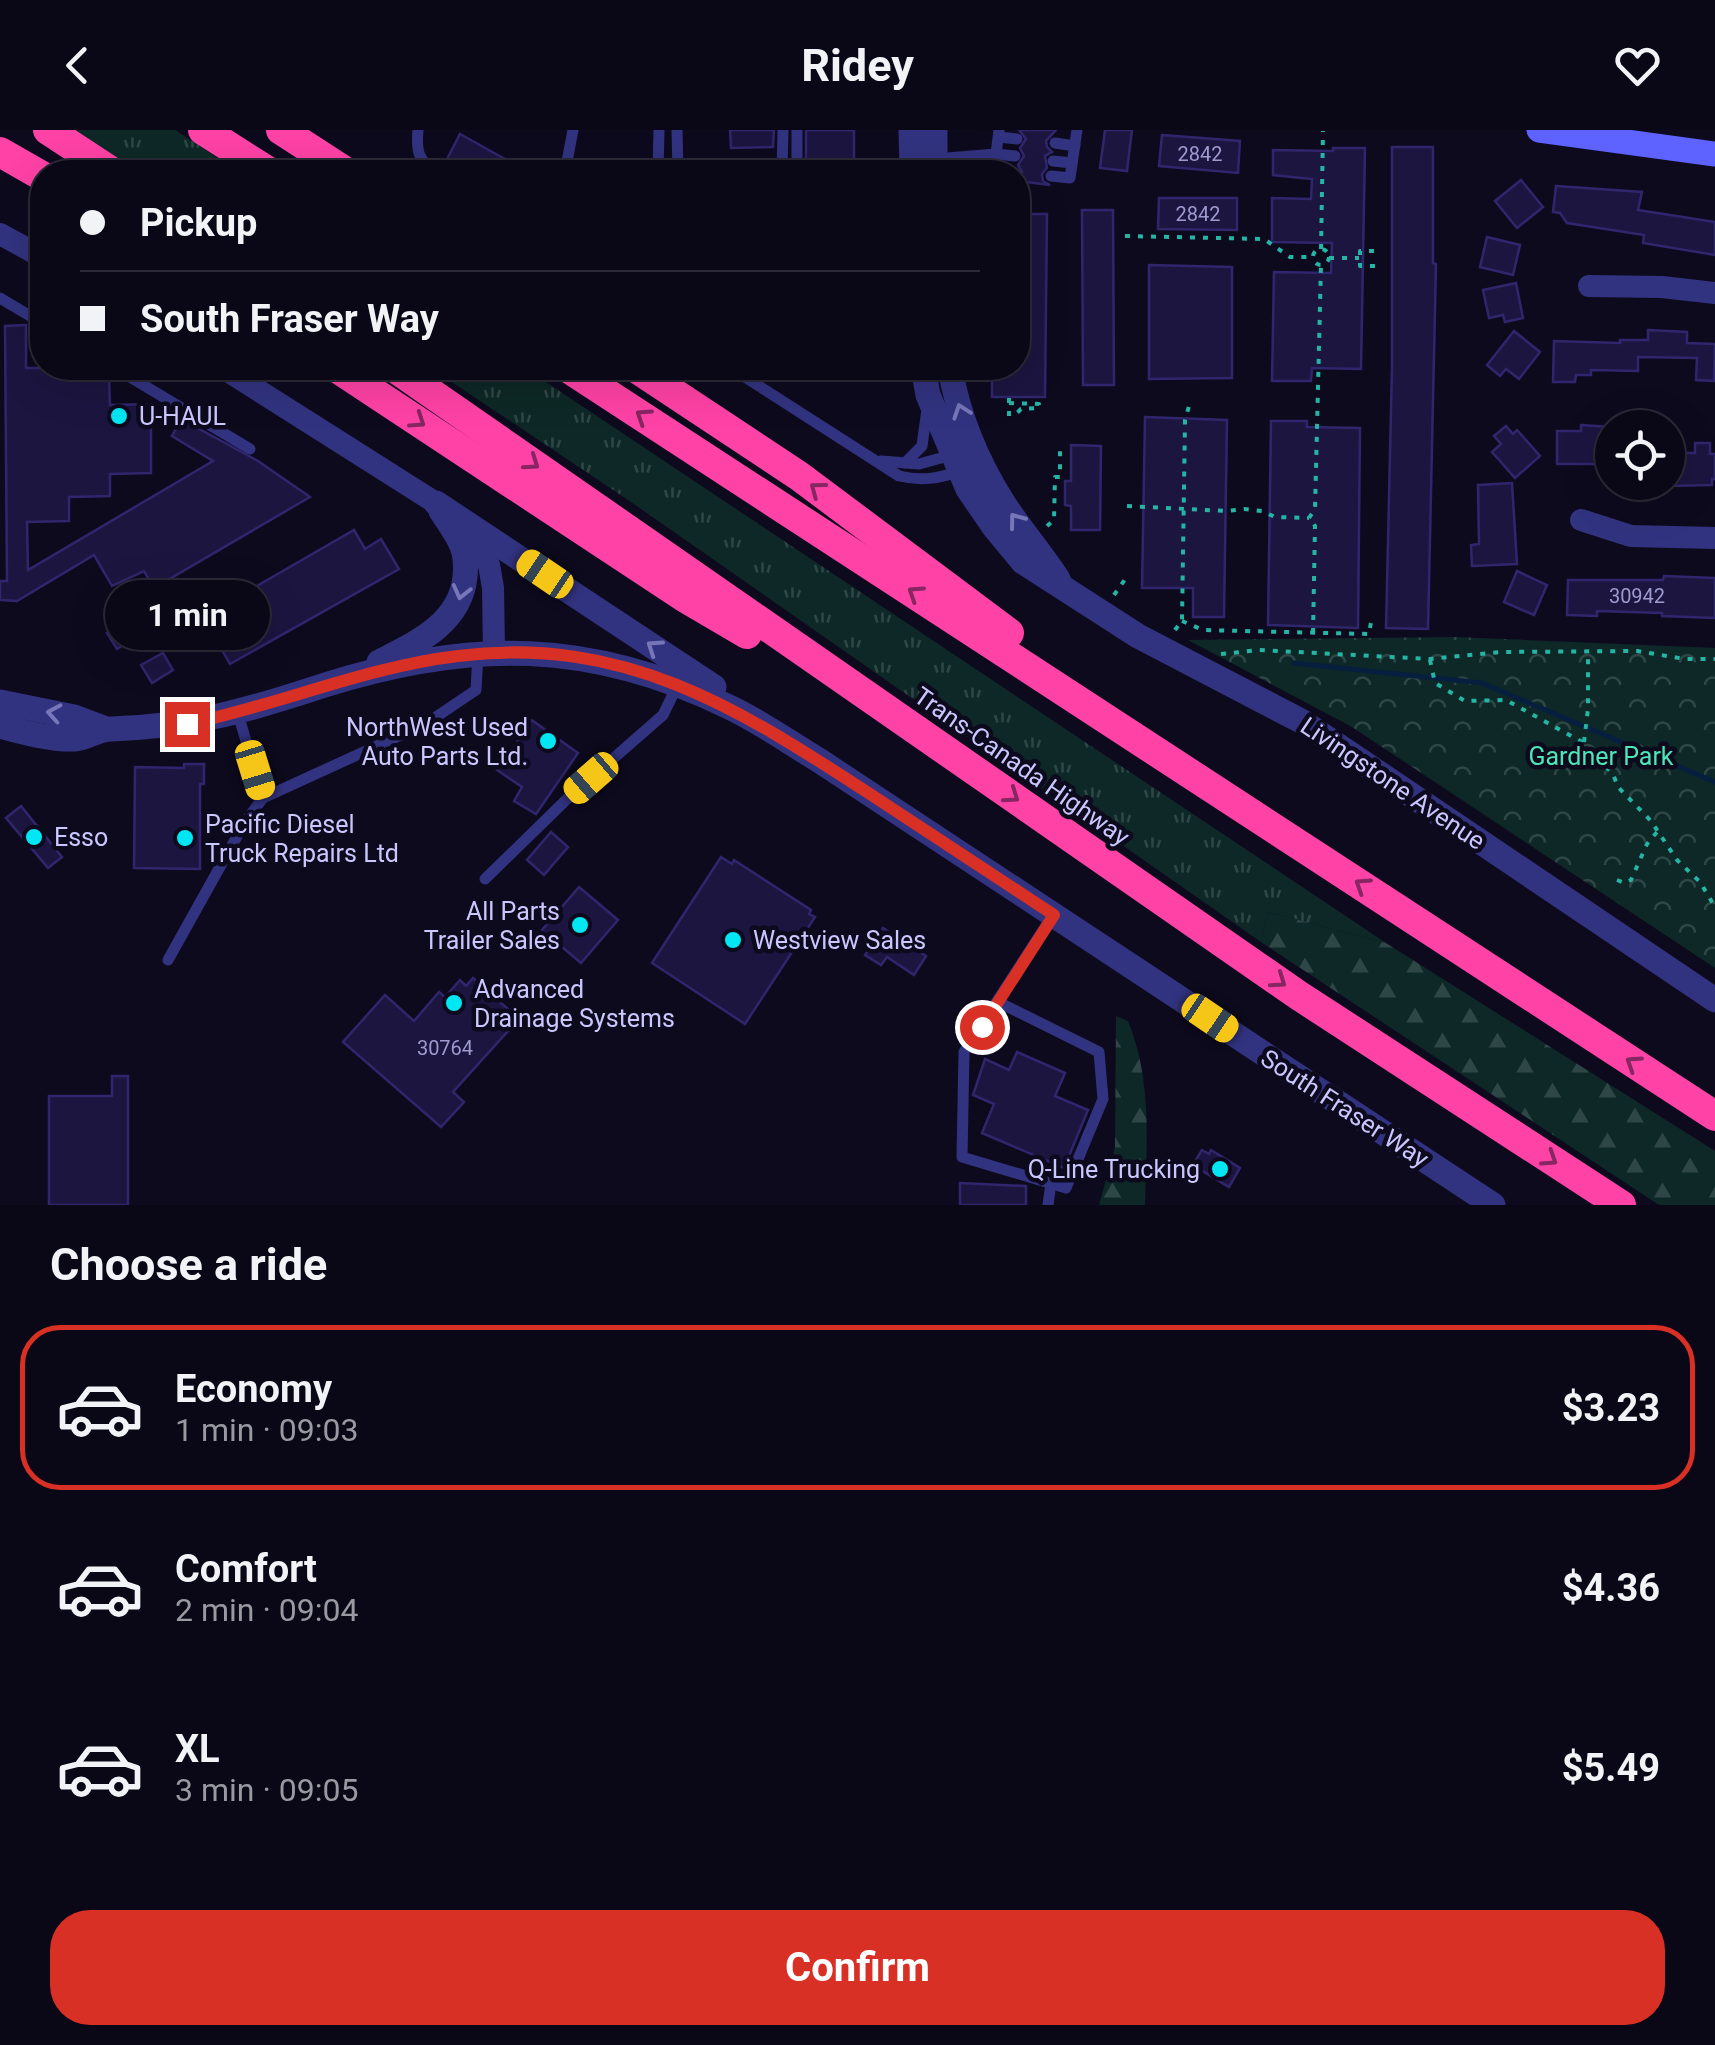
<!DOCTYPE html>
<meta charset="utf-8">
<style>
:root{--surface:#0a0816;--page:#13111f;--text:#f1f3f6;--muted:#999aa1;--line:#2a2935;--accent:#d93025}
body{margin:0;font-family:Roboto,sans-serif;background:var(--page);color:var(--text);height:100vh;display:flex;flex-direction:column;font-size:38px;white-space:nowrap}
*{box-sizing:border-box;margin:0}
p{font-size:32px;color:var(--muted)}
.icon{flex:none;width:55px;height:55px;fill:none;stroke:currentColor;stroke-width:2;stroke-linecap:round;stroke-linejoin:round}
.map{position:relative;height:1075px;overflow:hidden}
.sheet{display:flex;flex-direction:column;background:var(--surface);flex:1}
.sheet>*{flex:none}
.guide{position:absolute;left:30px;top:30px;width:1000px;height:220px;border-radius:40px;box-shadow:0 10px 40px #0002,0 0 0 2px var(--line);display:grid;align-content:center;height:220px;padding:0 50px;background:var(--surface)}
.fabs{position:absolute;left:1595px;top:280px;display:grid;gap:20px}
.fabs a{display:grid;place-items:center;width:90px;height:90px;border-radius:50%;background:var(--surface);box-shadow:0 10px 40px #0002,0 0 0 2px var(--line);font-size:50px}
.end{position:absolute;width:45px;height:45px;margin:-22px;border:12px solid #d93025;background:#fff;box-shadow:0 0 0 5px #fff}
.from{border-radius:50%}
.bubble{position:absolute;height:70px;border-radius:35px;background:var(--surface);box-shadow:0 10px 40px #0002,0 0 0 2px var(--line);font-size:32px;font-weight:700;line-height:70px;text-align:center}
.car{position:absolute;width:30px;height:60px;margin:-30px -15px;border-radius:12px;box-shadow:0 0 8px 2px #0007;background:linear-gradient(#f5c518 24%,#345 0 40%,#f5c518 0 76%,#345 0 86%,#f5c518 0)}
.guide b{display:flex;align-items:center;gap:35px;height:95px;font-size:38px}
.guide b+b{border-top:2px solid var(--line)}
.guide i{width:25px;height:25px;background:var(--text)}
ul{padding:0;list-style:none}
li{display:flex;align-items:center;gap:30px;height:165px;margin:0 20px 15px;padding:0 30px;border:5px solid transparent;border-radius:40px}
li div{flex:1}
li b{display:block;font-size:38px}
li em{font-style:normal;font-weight:700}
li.selected{border-color:var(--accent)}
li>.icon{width:90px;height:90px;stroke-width:1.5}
h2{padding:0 50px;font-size:45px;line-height:120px}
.cta{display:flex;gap:20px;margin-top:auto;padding:20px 50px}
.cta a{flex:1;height:115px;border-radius:40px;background:var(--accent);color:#fff;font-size:40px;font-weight:700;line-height:115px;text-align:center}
header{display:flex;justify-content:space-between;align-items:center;height:130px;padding:0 50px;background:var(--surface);font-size:45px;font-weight:700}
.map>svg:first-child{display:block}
.grass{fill:url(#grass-tufts)}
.forest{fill:url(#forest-firs)}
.park{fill:url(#park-crowns)}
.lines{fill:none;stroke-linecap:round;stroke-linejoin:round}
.stream{stroke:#071f3f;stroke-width:5}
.building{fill:#1c1540;stroke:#30266d;stroke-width:2.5}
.path{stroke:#25b5a5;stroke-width:4;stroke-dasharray:5 8;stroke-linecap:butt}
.service{stroke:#323380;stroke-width:11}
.minor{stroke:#323380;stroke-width:22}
.tertiary{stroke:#323380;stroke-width:25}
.secondary{stroke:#5e62ff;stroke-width:25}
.motorway{stroke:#ff42a6;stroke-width:30}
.oneway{stroke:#7676b9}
.oneway2{stroke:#862662}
.route{stroke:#d93025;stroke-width:12}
.poi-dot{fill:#00e6f2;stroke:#0d0a1e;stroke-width:4}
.labels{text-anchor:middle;stroke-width:9;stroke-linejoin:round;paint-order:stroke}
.number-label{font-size:20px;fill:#9e9acf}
.poi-label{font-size:25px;fill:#cac7ff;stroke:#0d0a1e;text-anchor:start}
.park-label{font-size:25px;fill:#4ce6b7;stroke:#0d0a1e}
.street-label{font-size:25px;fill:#cac7ff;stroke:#0d0a1e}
</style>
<header><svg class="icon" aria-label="back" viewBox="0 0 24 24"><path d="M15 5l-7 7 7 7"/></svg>Ridey<svg class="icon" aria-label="heart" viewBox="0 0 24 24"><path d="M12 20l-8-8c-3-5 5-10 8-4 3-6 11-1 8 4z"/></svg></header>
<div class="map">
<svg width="1715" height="1075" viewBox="0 0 1715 1075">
<defs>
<pattern id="grass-tufts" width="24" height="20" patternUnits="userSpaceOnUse" patternTransform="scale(2.5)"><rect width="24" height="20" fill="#0d2826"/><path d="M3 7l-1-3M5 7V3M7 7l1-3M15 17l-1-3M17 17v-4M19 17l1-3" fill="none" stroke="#2f4647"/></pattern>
<pattern id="forest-firs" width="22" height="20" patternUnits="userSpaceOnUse" patternTransform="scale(2.5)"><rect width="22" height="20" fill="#0d2826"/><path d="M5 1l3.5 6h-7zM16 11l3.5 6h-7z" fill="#2f4647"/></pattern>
<pattern id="park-crowns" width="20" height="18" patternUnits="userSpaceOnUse" patternTransform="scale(2.5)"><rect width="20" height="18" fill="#0d2826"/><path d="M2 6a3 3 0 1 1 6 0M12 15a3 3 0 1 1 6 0" fill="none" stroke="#2f4647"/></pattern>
</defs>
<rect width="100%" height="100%" fill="#0d0a1e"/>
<g class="grass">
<path d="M74 0H175L240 42H139Z"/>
<path d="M431 238H525L1386 813 1268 782 1261 812 634 374Z"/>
</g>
<g class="forest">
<path d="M1268 782 1386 813 1715 1021V1075H1659L1261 812Z"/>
<path d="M1116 886 1128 891C1152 950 1147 1013 1145 1075H1099L1115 1017Z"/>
</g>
<path class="park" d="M1456 507 1715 518V838L1352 597 1188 510Z"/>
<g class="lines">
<path class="stream" d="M1294 533 1482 553 1715 652"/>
</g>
<g class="building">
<path d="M730 0H774L773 17 731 18Z"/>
<path d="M806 0H854V37H802L806 27Z"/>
<path d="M1019 0H1056L1046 11 1047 17 1052 22 1045 26 1047 38 1042 44 1043 51 1050 55 1018 51 1022 42 1018 35 1024 26 1020 18 1026 9Z"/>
<path d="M1105 0H1132L1127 41 1100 38Z"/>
<path d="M460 4 505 29 530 42H454L446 38 444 35Z"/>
<path d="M1162 5 1240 11 1238 43 1159 36Z"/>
<path d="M1392 17H1433V133L1436 134 1428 499 1386 498 1392 237Z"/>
<path d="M1333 18H1365L1361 239 1312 238 1311 251H1272L1274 142 1331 143 1332 113 1272 112V68L1311 69 1312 49 1273 45V20L1333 21Z"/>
<path d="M1521 50 1543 77 1517 98 1495 71Z"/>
<path d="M1556 56 1642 62 1638 80 1715 92V125L1643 113 1644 105 1567 93 1560 83 1553 82Z"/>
<path d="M1159 68H1237V100L1158 99Z"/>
<path d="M1082 80H1113L1114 255H1083Z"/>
<path d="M1018 84H1047L1045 267H992V238H1018Z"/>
<path d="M1487 107 1520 115 1513 145 1480 137Z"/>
<path d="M1149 135 1232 137V248L1149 249Z"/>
<path d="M1516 153 1523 188 1505 192 1503 185 1489 188 1483 160Z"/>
<path d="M26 195V238H68V248L109 246 110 275 151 274V343L110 344V366L69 367V391L27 392 28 440 213 331 172 306 181 289 258 331 310 367 154 458 144 441 112 456 94 425 17 471 0 470V451H7L5 196Z"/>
<path d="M1648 200 1687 202V213L1715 214 1714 251 1696 250 1697 228 1638 227V241L1591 240V245H1576L1575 252H1553L1554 211 1620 213V210H1648Z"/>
<path d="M1514 201 1540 222 1519 249 1506 239 1500 246 1487 235Z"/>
<path d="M1145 287 1227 290 1224 487H1193V458H1142Z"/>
<path d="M1271 291H1307V297L1360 298 1358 498 1268 495Z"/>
<path d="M1581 295 1612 297V334H1557V301H1581Z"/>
<path d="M1506 296 1513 304 1517 300 1540 326 1515 348 1492 322 1501 314 1494 306Z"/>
<path d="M1695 313H1710V324H1715V349H1712V355L1668 356V323H1695Z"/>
<path d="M1071 315 1101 316 1100 400H1071V376L1065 375V351H1071Z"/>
<path d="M1512 353 1517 434 1472 436 1471 415 1479 414 1478 355Z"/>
<path d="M354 400 365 419 381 409 399 439 230 534 206 492 220 484 217 479Z"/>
<path d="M1517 441 1547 455 1534 485 1504 472Z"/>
<path d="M1664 446 1715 448V488L1662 486V483L1597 481V486L1567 485 1568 450H1663Z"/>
<path d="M135 486 145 501 117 519 107 503Z"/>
<path d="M163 523 173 540 152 553 141 535Z"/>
<path d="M525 589 533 591 578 623 536 684 514 671 522 657 497 640 522 605 517 601Z"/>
<path d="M184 634H204V654H200V739L134 738 135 637 184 638Z"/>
<path d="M21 676 62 727 48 738 6 688Z"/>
<path d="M551 702 568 717 544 745 527 730Z"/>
<path d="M721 727 732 734 734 730 811 780 809 784 815 787 745 894 652 833Z"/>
<path d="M579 757 618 790 581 833 542 800Z"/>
<path d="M883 798 926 826 914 845 887 827 881 835 865 825Z"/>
<path d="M473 848 519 889 453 962 464 972 441 997 343 912 385 865 414 891 439 862 445 867 460 850 466 856Z"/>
<path d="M1017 922 1065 943 1055 966 1088 980 1064 1038 982 1003 994 974 973 965 985 929 1009 940Z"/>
<path d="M112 946H128V1075H49V966H112Z"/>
<path d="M1202 1020 1209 1024 1211 1020 1240 1038 1229 1057 1199 1039 1200 1036 1194 1033Z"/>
<path d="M960 1053 1026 1056V1075H960Z"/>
</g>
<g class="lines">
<g class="path">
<path d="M1125 106 1264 109 1290 127H1314"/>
<path d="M1321 119 1323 1"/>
<circle cx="1321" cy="127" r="8"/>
<path d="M1329 128H1359"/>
<path d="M1375 136H1360V121H1375"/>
<path d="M1009 273 1039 274V278L1021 279 1016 284"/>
<path d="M1009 286V267"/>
<path d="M1127 376 1226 381 1244 379 1262 381 1275 387 1309 388"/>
<path d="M1047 396 1054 390 1055 347H1060V315"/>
<path d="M1114 465 1126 448"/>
<path d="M1182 491 1203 500 1369 504 1371 492"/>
<path d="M1175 500 1182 491 1185 290 1189 276"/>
<path d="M1313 503 1315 396 1309 388 1315 379 1321 135"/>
<path d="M1221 524 1259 520 1430 529 1500 522 1637 521 1685 529H1715"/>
<path d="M1430 530 1435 553 1465 571 1506 570 1584 613 1613 644 1618 657 1651 691 1677 730 1700 752 1715 777"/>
<path d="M1584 612 1588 579V522"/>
<path d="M1617 750 1625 753 1631 750 1647 714 1657 702"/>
</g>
<g class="service">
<path d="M418 0C416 21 418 32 438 42"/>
<path d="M677 0 678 42"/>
<path d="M797 0V27"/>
<path d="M999 7 1017 9"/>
<path d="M1055 13 1075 16"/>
<path d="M935 29 996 24 999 0"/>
<path d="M1053 31 1072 33"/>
<path d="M565 42 573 0"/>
<path d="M658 42 659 0"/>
<path d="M782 42 783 0"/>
<path d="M1013 42 994 40 996 24 1015 26"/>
<path d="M1051 46 1070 48 1077 0"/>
<path d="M0 168 42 193"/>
<path d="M115 238 250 319"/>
<path d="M731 238 899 346C921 351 938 349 960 341"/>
<path d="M881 331 919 334 952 325"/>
<path d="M905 333 922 316 927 279"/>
<path d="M238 584 263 668 427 593 476 560 478 524"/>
<path d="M485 749 567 669 663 585 678 554"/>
<path d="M168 830 245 692 263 668"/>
<path d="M998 872 1099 922 1103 969 1066 1058 962 1027 964 922 1053 785"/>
<path d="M1048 1075 1051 1053"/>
</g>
<g class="minor">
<path d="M0 104 42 127"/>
<path d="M1589 156 1662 157 1715 163"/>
<path d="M223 238 436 373 478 413 489 435 493 458 494 522"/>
<path d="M1581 390 1631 406 1715 408"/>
</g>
<g class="tertiary">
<path d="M911 0 912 42"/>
<path d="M935 42V0"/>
<path d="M923 238 928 265 968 359 994 397 1023 432 1138 506 1303 592 1715 870"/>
<path d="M950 238C958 285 978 333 1004 374 1021 400 1041 423 1058 449"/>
<path d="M436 373 714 557"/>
<path d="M379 532C416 513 460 494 465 447 466 436 466 426 462 416 457 404 448 392 441 381"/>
<path d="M0 572 74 587 106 599"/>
<path d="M0 596C22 602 52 610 75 609 87 608 98 599 111 599 195 596 246 581 325 555 471 509 591 510 729 577 761 592 790 613 820 631L1493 1075"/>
</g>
<path class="secondary" d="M1539 0 1715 24"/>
<g class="motorway">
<path d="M48 0 112 42"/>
<path d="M203 0 269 42"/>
<path d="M281 0 346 42"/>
<path d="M0 22 42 46"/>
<path d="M337 238 684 467 747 504"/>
<path d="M395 238 1298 865 1621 1075"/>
<path d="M568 238 1715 986"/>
<path d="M636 238 799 346 1009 503"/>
</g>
</g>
<defs><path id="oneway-chevron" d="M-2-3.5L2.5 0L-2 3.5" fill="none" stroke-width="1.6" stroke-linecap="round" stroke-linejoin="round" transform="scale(2.5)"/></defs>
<g class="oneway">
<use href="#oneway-chevron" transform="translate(961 281) rotate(-109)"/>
<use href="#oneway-chevron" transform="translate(1016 390) rotate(-127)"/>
<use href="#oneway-chevron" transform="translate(461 462) rotate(104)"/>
<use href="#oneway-chevron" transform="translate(654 517) rotate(-146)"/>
<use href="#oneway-chevron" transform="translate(54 583) rotate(-170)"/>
</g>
<g class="oneway2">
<use href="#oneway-chevron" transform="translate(643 286) rotate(-147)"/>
<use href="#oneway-chevron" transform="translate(418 291) rotate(34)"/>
<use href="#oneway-chevron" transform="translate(532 333) rotate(35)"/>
<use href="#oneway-chevron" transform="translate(817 359) rotate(-143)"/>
<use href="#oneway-chevron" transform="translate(915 463) rotate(-147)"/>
<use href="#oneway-chevron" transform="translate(1012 666) rotate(35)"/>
<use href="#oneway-chevron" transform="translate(1362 755) rotate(-147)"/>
<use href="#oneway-chevron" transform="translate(1279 851) rotate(35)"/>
<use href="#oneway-chevron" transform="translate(1633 933) rotate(-147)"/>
<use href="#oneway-chevron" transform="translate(1550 1029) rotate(33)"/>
</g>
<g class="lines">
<path class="route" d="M187 594C279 575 365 537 458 526 624 505 738 578 870 664 931 704 993 745 1054 785L982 897"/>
</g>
<g class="poi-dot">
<circle cx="119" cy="286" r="10"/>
<circle cx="548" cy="611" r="10"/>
<circle cx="34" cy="707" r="10"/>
<circle cx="185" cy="708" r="10"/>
<circle cx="580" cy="795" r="10"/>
<circle cx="733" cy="810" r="10"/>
<circle cx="454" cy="873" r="10"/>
<circle cx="1220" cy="1039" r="10"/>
</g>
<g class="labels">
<g class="number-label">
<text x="1200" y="31">2842</text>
<text x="1198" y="91">2842</text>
<text x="1637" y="473">30942</text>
<text x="445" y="925">30764</text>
</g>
<g class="poi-label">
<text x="139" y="295">U-HAUL</text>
<text x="528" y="606" text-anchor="end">NorthWest Used<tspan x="528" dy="29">Auto Parts Ltd.</tspan></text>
<text x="205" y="703">Pacific Diesel<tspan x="205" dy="29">Truck Repairs Ltd</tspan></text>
<text x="54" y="716">Esso</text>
<text x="560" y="790" text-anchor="end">All Parts<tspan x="560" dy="29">Trailer Sales</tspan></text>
<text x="753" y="819">Westview Sales</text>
<text x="474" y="868">Advanced<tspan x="474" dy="29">Drainage Systems</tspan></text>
<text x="1200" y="1048" text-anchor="end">Q-Line Trucking</text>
</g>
<g class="park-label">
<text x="1601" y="635">Gardner Park</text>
</g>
<g class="street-label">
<text transform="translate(1022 636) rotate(35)" y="9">Trans-Canada Highway</text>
<text transform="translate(1393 653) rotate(34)" y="9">Livingstone Avenue</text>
<text transform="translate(1345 978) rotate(33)" y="9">South Fraser Way</text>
</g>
</g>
</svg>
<div class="fabs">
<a><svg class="icon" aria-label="locate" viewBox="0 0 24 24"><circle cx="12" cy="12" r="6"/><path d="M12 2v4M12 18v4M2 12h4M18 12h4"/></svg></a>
</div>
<i class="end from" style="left:982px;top:897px"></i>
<i class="end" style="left:187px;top:594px"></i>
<div class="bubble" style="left:105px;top:450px;width:165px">1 min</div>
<i class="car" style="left:545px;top:444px;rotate:304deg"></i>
<i class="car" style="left:255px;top:640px;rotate:163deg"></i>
<i class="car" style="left:591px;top:648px;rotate:229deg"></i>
<i class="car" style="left:1210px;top:888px;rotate:124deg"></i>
<div class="guide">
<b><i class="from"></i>Pickup</b>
<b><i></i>South Fraser Way</b>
</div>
</div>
<section class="sheet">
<h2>Choose a ride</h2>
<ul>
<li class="selected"><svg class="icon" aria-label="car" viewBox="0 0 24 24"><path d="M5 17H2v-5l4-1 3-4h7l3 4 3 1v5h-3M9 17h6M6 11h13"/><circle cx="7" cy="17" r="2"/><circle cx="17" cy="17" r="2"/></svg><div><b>Economy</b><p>1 min · 09:03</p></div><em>$3.23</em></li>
<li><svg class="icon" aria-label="car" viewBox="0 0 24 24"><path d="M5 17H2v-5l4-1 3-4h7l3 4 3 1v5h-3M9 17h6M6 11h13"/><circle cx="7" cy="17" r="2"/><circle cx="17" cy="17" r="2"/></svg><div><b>Comfort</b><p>2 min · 09:04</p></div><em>$4.36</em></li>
<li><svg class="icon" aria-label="car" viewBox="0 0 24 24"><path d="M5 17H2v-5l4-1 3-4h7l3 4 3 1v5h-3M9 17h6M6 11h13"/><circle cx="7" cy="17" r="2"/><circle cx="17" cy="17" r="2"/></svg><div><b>XL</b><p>3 min · 09:05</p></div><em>$5.49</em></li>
</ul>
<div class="cta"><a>Confirm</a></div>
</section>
